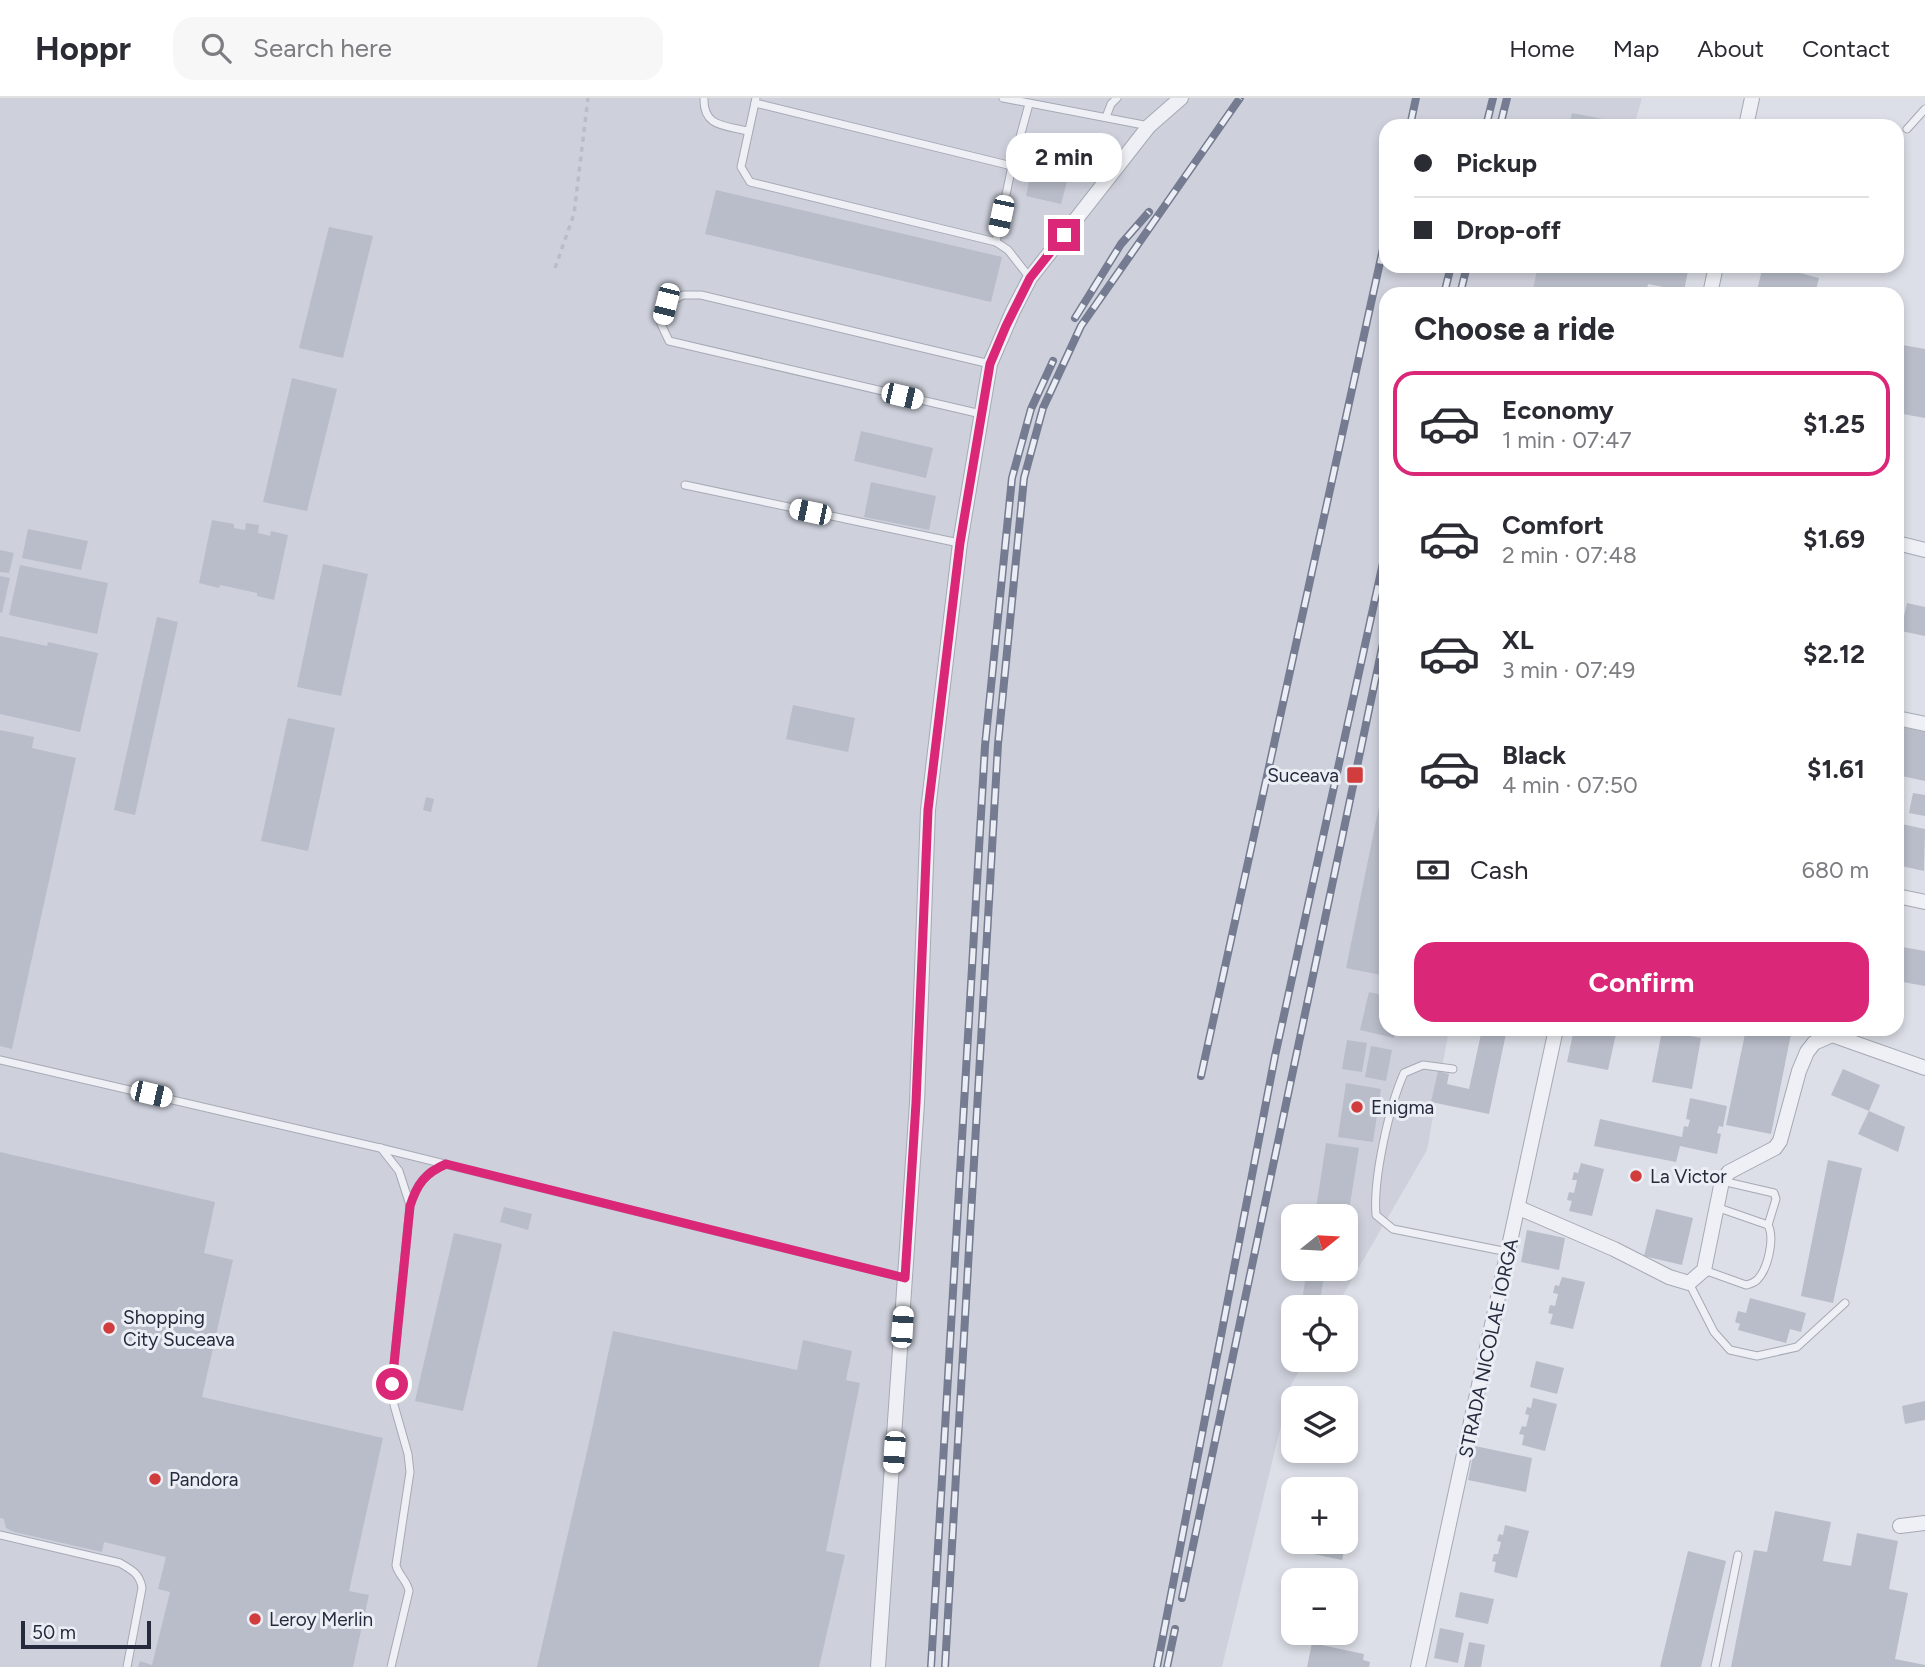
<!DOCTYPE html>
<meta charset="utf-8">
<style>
:root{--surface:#fff;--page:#f7f7f7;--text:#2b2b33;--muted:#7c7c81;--line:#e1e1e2;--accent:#db2777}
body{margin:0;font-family:Figtree,sans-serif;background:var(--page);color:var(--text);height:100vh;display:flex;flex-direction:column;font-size:26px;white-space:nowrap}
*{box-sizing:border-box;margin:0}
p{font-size:23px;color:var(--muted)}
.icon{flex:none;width:38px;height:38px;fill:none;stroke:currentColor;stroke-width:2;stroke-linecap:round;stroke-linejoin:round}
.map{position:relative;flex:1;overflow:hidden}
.details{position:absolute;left:1379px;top:189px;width:525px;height:749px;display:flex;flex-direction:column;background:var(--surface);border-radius:21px;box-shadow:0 4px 10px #0003}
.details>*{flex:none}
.hud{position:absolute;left:1379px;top:21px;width:525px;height:154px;border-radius:21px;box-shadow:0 4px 10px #0003;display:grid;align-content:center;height:154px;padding:0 35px;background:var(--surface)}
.needle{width:46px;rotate:72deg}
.tools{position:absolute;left:1281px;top:1106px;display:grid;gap:14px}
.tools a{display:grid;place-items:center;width:77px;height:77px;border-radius:14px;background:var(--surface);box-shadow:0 4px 10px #0003;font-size:35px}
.scale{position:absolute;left:21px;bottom:18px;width:130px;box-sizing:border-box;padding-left:7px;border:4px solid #252b3d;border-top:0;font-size:19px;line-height:24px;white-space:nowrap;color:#252b3d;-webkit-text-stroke:5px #ebeef4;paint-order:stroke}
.end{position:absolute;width:32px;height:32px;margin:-16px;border:9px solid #db2777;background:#fff;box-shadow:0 0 0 4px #fff}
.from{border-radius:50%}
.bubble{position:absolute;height:49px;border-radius:21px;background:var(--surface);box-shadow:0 4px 10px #0003;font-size:23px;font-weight:700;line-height:49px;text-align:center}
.car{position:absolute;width:21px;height:42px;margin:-21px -10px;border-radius:9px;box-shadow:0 0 5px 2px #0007;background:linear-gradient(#fff 24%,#345 0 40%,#fff 0 76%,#345 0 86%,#fff 0)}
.hud b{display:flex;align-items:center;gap:24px;height:66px;font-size:26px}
.hud b+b{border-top:2px solid var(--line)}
.hud i{width:18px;height:18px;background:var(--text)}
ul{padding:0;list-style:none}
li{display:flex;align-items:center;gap:21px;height:105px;margin:0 14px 10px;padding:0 21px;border:4px solid transparent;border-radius:21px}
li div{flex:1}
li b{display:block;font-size:26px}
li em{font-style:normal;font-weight:700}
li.selected{border-color:var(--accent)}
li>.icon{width:63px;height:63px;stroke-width:1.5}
h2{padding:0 35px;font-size:32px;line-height:84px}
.pay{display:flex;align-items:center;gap:18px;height:77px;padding:0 35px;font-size:26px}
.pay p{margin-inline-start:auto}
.primary-button{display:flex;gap:14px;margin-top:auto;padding:14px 35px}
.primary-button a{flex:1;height:80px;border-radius:21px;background:var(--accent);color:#fff;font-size:28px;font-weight:700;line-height:80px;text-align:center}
header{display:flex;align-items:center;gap:42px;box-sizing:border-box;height:98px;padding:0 35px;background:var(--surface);border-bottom:2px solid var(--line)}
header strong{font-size:33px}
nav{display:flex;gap:38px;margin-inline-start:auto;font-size:24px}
.search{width:490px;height:63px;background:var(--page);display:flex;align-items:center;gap:18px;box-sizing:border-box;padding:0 24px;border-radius:21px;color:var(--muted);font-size:26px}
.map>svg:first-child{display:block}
.built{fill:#ced1dc;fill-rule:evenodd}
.building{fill:#b9bdc9}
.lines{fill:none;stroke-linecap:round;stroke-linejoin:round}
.lane-casing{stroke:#a5a9b4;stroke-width:9}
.street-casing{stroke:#a5a9b4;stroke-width:16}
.path{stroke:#babdc5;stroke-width:3.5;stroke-dasharray:5 5;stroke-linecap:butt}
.lane{stroke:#eff0f5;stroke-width:7}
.street{stroke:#eff0f5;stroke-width:14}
.rail-casing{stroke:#757b90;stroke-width:8}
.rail{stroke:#ebeef4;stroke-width:5;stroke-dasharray:16;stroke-linecap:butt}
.route{stroke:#db2777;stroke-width:9}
.poi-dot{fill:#d13c3c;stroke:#ebeef4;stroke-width:2.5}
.labels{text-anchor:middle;stroke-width:6;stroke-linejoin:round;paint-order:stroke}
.poi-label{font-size:19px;fill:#252b3d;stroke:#ebeef4;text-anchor:start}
.street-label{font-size:19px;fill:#252b3d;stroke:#ebeef4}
</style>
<header>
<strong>Hoppr</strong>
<div class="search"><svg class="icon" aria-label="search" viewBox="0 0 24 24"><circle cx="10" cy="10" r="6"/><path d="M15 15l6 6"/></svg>Search here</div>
<nav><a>Home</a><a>Map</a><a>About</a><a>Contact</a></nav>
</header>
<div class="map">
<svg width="1925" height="1569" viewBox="0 0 1925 1569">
<rect width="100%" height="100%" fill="#dcdfe7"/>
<path class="built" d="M0 0H1642L1634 28H1386V168H1594L1586 196H1386V931H1449L1427 1052 1336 1209H1293V1262H1305L1291 1287 1222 1569H0ZM1293 1118H1346V1171H1293Z"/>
<g class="building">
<path d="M1572 15 1634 27V28H1569Z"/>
<path d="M1038 43 1075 53 1061 106 1026 98Z"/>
<path d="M716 92 1002 159 991 204 705 136Z"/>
<path d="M329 129 373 138 343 260 299 250Z"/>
<path d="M1538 168H1689L1684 193 1648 186 1646 196H1532Z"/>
<path d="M1763 168H1790L1788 172 1819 180 1815 196H1756Z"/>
<path d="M1897 246 1925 251V320L1897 315Z"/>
<path d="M292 280 337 291 307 413 263 404Z"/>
<path d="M861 333 933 350 926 380 854 363Z"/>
<path d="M871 384 936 398 929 432 864 419Z"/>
<path d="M212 422 234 426V430L245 432 246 425 259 427 258 435 270 438 271 433 288 437 274 502 257 498V495L220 487 219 490 199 485Z"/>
<path d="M28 431 88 443 81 472 22 460Z"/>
<path d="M0 452 14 455 9 475 0 474Z"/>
<path d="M323 466 368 476 341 598 297 589Z"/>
<path d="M20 467 108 485 97 536 9 517Z"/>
<path d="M0 478 10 480 2 515 0 514Z"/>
<path d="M1907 505 1925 509V538L1901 533Z"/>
<path d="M157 519 178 524 135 717 114 712Z"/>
<path d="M0 538 47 548 48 544 98 555 80 634 0 616Z"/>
<path d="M793 607 855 620 848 654 786 641Z"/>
<path d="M288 620 335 630 308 753 261 743Z"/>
<path d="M1897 628 1925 634V683L1897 677Z"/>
<path d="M0 632 34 639 32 650 76 660 12 951 0 948Z"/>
<path d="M1385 679H1386V878L1346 870Z"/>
<path d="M1913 695 1925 697V718L1909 715Z"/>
<path d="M426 699 434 701 431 714 423 712Z"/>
<path d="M1897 725 1925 731 1924 773 1897 767Z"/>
<path d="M1897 848 1925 853V888L1897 883Z"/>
<path d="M1369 894 1386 898V931H1396L1394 940 1360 932Z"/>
<path d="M1465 931H1507L1489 1016 1431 1004 1438 973 1449 976 1447 986 1469 991 1481 936Z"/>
<path d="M1574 931H1617L1608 972 1567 964Z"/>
<path d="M1746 931H1792L1771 1036 1726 1027Z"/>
<path d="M1662 933 1701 940 1692 991 1652 984Z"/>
<path d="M1347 942 1367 945 1362 974 1342 971Z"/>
<path d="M1371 948 1392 952 1386 983 1365 979Z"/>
<path d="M1843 971 1880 987 1869 1013 1831 997Z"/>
<path d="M1346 985 1381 991 1373 1044 1338 1039Z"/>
<path d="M1690 1000 1727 1008 1723 1029 1719 1028 1717 1035 1721 1036 1717 1056 1680 1048 1676 1064 1594 1048 1600 1021 1682 1039 1684 1028 1688 1029 1690 1022 1686 1021Z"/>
<path d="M1869 1013 1905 1029 1898 1054 1858 1036Z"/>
<path d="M1326 1045 1359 1050 1347 1125 1346 1118H1315Z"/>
<path d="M0 1054 215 1104 204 1155 233 1162 202 1299 383 1340 349 1493 369 1497 353 1569H138L140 1563 152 1567 170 1494 158 1491 166 1459 104 1444 102 1454 14 1434 6 1430 4 1421 0 1420Z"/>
<path d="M1828 1062 1862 1070 1833 1205 1801 1198Z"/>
<path d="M1581 1065 1604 1071 1592 1118 1569 1113 1572 1103 1567 1102 1569 1094 1574 1095 1577 1082H1572L1574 1074 1578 1075Z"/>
<path d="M504 1109 532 1116 528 1132 500 1124Z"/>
<path d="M1656 1111 1693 1120 1682 1167 1644 1158Z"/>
<path d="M1527 1132 1565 1140 1559 1172 1521 1164Z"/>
<path d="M454 1135 502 1146 463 1313 415 1303Z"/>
<path d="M1307 1171H1325L1319 1209H1301Z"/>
<path d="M1562 1179 1585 1184 1573 1231 1550 1226 1553 1216 1548 1215 1550 1207 1555 1208 1558 1196 1553 1195 1555 1187 1559 1188Z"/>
<path d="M1750 1200 1806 1215 1801 1234 1790 1231 1786 1245 1738 1232 1740 1226 1735 1224 1738 1213 1746 1215Z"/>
<path d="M613 1233 797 1272 803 1242 852 1253 846 1282 860 1285 826 1453 845 1457 819 1569H537L591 1336Z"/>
<path d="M1536 1263 1564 1270 1557 1296 1530 1289Z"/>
<path d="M1533 1300 1557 1306 1545 1353 1522 1347 1524 1337 1519 1336 1522 1328 1526 1329 1529 1317 1525 1316 1527 1309 1531 1310Z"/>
<path d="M1925 1303V1322L1905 1326 1902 1308Z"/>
<path d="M1475 1348 1532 1360 1526 1394 1468 1382Z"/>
<path d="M1346 1410 1353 1412 1347 1441H1346Z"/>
<path d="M1775 1413 1831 1424 1823 1463 1851 1468 1857 1435 1898 1443 1889 1491 1908 1495 1895 1561 1925 1567V1569H1731L1754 1452 1767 1454Z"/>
<path d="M1505 1427 1529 1433 1517 1480 1494 1474 1496 1464 1492 1463 1494 1456H1498L1501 1444 1497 1443 1499 1436 1503 1437Z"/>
<path d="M1311 1444H1346L1342 1462 1308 1455Z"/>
<path d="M1688 1453 1726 1463 1701 1569H1660Z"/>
<path d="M1460 1494 1494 1501 1488 1526 1455 1519Z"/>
<path d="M1440 1530 1464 1535 1458 1565 1434 1560Z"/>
<path d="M1469 1544 1485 1547 1481 1569H1464Z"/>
<path d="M1312 1545 1364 1556 1363 1562 1370 1564 1369 1569H1307Z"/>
</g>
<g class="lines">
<defs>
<g id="lane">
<path d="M704 0C703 29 724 27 747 33"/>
<path d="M756 0 741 69 750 84 996 144 1008 152 1030 180"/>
<path d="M1003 0 1149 28"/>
<path d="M755 5 1012 68"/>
<path d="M1106 19 1111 6 1117 0"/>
<path d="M1907 31 1925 11"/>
<path d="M996 144 1012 68 1029 6"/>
<path d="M981 316 669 243 661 226 666 206 683 197H701L990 266"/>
<path d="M685 387 959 445"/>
<path d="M0 962 380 1050 905 1180"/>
<path d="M1453 971 1423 967 1404 975C1389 1009 1373 1080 1376 1117L1393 1131 1508 1154"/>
<path d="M381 1050 399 1073 410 1107"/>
<path d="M1722 1083 1774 1095 1776 1101 1768 1127"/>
<path d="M1704 1172 1746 1187C1750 1186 1754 1185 1757 1182 1768 1171 1775 1140 1768 1127L1716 1109"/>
<path d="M1689 1185 1714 1234 1730 1252 1757 1258 1797 1249 1845 1205"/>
<path d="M0 1437 120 1465C132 1472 140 1476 142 1490L127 1569"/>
<path d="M391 1569 409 1493C407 1482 398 1477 396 1467L410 1374 408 1356 394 1307 392 1286 410 1108C417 1086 425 1075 446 1066"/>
<path d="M1715 1569 1738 1457"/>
</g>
<g id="street">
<path d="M1746 28 1752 0"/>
<path d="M1710 196 1716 168"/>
<path d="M1897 445 1925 452"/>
<path d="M1897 620 1925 626"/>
<path d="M1897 798 1925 804"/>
<path d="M1519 1110 1614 1151 1669 1179 1689 1185 1704 1172 1722 1083 1729 1074 1775 1050 1780 1043 1799 973 1807 954 1814 945 1832 937 1925 970"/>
<path d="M1900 1428 1925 1425"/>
<path d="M878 1569 917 1005 928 712 960 445 990 266 1013 213 1030 180 1149 28 1181 0"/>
<path d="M1418 1569 1556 931"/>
</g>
</defs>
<use href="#lane" class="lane-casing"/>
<use href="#street" class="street-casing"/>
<path class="path" d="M555 170 574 116 588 0"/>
<use href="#lane" class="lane"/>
<use href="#street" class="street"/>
<defs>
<g id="rail">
<path d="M1410 28 1416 0"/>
<path d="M1486 28 1493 0"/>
<path d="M1500 28 1507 0"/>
<path d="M1444 196 1451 168"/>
<path d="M1460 196 1467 168"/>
<path d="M1075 220 1121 146 1149 114"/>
<path d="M1201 978 1386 137"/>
<path d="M1182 1500 1386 531"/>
<path d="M931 1569 985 648 1012 380 1031 311 1053 263"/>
<path d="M945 1569 998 646 1024 380 1043 310 1081 228 1240 0"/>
<path d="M1157 1569 1275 958 1386 451"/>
<path d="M1167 1569 1175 1531"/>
</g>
</defs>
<use href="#rail" class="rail-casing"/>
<use href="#rail" class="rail"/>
</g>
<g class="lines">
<path class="route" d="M392 1286 410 1108C417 1086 425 1075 446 1066L905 1180 916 1005 928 712 960 445 990 266 1006 228 1030 180 1064 137"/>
</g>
<g class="poi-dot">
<rect x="1346" y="668" width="18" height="18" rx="3.5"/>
<circle cx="1357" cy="1009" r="7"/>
<circle cx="1636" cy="1078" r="7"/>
<circle cx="109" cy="1230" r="7"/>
<circle cx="155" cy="1381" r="7"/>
<circle cx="255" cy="1521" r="7"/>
</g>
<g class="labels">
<g class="poi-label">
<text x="1339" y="684" text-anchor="end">Suceava</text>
<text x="1371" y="1016">Enigma</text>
<text x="1650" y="1085">La Victor</text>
<text x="123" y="1226">Shopping<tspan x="123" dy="22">City Suceava</tspan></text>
<text x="169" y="1388">Pandora</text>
<text x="269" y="1528">Leroy Merlin</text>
</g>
<g class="street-label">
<text transform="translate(1488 1250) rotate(-78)" y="7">STRADA NICOLAE IORGA</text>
</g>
</g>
</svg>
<div class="tools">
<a><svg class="needle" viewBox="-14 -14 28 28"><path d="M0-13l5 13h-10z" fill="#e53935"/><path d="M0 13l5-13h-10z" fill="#7c7c81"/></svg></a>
<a><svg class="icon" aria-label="locate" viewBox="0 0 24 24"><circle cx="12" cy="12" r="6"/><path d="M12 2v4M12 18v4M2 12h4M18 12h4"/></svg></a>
<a><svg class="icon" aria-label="layers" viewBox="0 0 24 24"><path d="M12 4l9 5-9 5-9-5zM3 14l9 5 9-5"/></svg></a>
<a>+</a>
<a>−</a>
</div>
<div class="scale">50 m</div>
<i class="end from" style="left:392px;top:1286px"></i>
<i class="end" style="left:1064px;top:137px"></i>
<div class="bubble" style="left:1006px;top:35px;width:116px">2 min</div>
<i class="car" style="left:1001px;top:118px;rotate:192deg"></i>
<i class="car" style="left:666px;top:206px;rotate:194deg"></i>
<i class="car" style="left:902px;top:298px;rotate:103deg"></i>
<i class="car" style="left:810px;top:414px;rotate:282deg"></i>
<i class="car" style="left:151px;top:996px;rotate:103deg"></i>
<i class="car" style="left:902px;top:1229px;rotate:4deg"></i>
<i class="car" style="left:894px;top:1354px;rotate:184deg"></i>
<div class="hud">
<b><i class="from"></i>Pickup</b>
<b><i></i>Drop-off</b>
</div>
<section class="details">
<h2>Choose a ride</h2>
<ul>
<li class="selected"><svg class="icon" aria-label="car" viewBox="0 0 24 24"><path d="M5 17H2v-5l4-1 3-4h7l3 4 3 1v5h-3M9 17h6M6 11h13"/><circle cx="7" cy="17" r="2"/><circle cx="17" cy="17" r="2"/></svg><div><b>Economy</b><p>1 min · 07:47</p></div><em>$1.25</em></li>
<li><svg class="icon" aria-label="car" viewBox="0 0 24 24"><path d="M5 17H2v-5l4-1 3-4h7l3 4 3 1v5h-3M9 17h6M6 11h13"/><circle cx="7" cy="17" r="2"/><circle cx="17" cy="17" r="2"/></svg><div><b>Comfort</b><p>2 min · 07:48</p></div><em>$1.69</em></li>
<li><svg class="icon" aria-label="car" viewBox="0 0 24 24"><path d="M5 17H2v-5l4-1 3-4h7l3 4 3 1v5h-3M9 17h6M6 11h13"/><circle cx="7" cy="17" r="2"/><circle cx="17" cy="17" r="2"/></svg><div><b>XL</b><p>3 min · 07:49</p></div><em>$2.12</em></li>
<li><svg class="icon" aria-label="car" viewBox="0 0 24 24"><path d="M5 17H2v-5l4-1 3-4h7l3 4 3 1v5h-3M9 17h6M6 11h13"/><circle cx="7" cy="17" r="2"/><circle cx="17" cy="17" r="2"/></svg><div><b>Black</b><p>4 min · 07:50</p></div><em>$1.61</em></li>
</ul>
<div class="pay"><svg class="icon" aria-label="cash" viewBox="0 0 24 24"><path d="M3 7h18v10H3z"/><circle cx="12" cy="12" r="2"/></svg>Cash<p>680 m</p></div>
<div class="primary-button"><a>Confirm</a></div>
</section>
</div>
